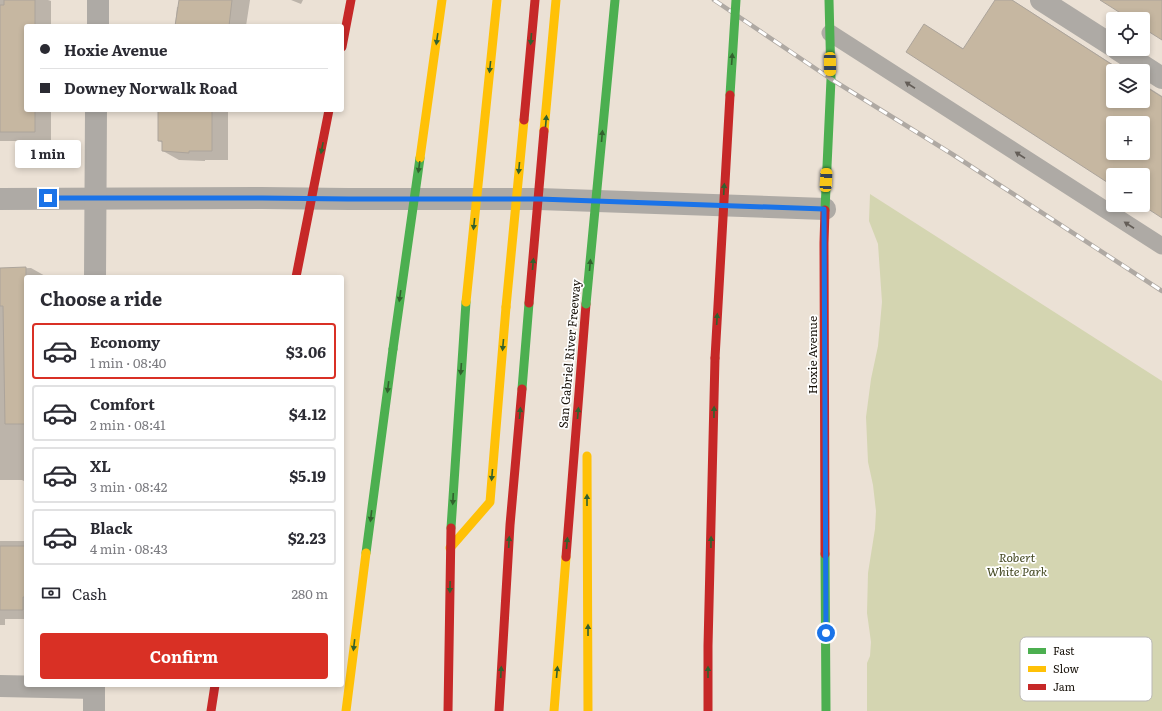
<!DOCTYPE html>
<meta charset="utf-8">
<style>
:root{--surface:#fff;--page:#f7f7f7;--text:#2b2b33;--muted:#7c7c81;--line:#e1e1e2;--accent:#d93025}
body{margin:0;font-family:Literata,serif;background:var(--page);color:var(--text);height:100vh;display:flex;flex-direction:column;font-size:15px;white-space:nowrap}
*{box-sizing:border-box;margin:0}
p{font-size:13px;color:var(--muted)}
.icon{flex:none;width:22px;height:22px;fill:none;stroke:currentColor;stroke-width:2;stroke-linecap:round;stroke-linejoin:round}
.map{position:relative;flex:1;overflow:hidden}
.side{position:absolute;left:24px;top:275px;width:320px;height:412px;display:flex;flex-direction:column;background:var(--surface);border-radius:4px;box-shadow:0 2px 6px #0003}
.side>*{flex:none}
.hud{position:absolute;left:24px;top:24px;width:320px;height:88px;border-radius:4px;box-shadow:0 2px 6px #0003;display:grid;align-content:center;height:88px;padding:0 16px;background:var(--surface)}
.tools{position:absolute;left:1106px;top:12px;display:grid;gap:8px}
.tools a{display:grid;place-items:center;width:44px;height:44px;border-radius:4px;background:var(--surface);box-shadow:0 2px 6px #0003;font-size:20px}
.end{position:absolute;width:18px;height:18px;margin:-9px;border:5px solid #1a73e8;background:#fff;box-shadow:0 0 0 2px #fff}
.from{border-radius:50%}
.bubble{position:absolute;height:28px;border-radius:4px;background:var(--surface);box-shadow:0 2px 6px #0003;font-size:13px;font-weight:700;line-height:28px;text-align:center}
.car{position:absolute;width:12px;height:24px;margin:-12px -6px;border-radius:5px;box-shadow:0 0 3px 1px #0007;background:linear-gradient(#f5c518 24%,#345 0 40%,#f5c518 0 76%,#345 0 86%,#f5c518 0)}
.hud b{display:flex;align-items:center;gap:14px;height:38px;font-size:15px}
.hud b+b{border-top:1px solid var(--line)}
.hud i{width:10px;height:10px;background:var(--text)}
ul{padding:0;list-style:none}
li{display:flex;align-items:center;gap:12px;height:56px;margin:0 8px 6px;padding:0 8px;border:2px solid var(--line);border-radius:4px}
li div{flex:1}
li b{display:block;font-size:15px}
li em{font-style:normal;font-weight:700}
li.on{border-color:var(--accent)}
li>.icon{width:36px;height:36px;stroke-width:1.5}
h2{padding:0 16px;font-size:18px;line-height:48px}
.pay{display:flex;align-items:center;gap:10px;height:44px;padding:0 16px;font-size:15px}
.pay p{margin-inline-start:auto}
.action{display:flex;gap:8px;margin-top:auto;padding:8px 16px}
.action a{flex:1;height:46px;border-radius:4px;background:var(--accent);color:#fff;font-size:16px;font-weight:700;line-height:46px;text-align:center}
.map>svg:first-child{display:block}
.green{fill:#d4d5b1}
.shadow{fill:#0003;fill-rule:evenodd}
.building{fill:#c6b7a1;stroke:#aca49b;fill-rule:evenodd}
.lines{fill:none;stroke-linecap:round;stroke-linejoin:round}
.lane{stroke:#aeaaa5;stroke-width:17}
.street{stroke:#aeaaa5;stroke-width:22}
.fast{stroke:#4caf50;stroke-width:9}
.slow{stroke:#ffc107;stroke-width:9}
.jam{stroke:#c62828;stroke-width:9}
.rail-casing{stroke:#afa9a3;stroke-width:4.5}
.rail{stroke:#fff;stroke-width:3;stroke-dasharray:9;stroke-linecap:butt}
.fast-bridge{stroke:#4caf50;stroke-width:9}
.slow-bridge{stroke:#ffc107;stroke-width:9}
.jam-bridge{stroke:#c62828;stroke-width:9}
.oneway{fill:#32612e}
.oneway2{fill:#645e58}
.route{stroke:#1a73e8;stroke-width:5}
.labels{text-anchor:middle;stroke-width:3.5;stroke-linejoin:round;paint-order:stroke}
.street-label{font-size:12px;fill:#19130b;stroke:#fff}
.park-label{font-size:12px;font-style:italic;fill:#424720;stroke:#fff}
.key{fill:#fff;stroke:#bab8b6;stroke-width:1}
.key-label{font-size:11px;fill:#19130b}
</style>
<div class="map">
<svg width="1162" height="711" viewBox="0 0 1162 711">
<rect width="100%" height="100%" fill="#ebe1d5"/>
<path class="green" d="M870 194 1162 381V711H867V663L870 656 871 642 867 613 868 573 875 529 876 511 873 485 868 462 866 417 871 379 878 346 882 302 878 244 869 221Z"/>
<g class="shadow">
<path d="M0 0H48L51 1V26H26V110H51V141H0Z"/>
<path d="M180 0H250L246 26H175L177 7H179Z"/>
<path d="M291 0H303L301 4Z"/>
<path d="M996 0H1012L1123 71H1113V101H1143V84L1162 96V217L1143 205V175H1113V185L925 25 964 49ZM1113 123H1143V153H1113Z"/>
<path d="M159 110H228V160H205V161L179 160 163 151V143L159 141Z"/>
<path d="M31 268 47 277H26V482L22 480H0V269Z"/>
<path d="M0 541H26V619H5V625H0Z"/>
</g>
<g class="building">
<path d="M4 0H35V26H26V110H35V132H0V5H4Z"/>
<path d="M179 0H232L229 26H175Z"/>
<path d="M995 0H1012L1122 71H1113V101H1143V85L1162 97V218L1142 205H1143V175H1113V186L906 52 924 24 963 49ZM1113 123H1143V153H1113Z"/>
<path d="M1100 0H1162V40L1143 28V19H1130Z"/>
<path d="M158 110H212V151H189V153L162 151V141H158Z"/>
<path d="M26 267V424H5L3 306H0V268Z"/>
<path d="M0 546H26V597H23V610H0Z"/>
</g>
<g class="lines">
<path class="lane" d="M830 33 1162 246"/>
<g class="street">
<path d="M1041 0 1113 46"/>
<path d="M98 26V0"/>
<path d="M1117 49 1162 78"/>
<path d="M0 199 262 198 348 199H539L825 209"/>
<path d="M95 277 96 110"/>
<path d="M0 686 94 688"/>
<path d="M94 711V685"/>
</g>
<g class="fast">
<path d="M825 210 831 79 829 0"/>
<path d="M522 389 529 303"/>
<path d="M451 528 466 302"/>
<path d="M366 553 393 349"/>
<path d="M825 554 826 711"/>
</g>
<g class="slow">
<path d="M587 456 588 711"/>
<path d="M450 548 490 502 506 307"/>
<path d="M346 711 366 553"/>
<path d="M554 711 566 557"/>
</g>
<g class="jam">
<path d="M342 47 351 0"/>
<path d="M825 554 824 243 825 210"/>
<path d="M566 557 586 304"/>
<path d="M211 711 215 685"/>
<path d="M448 711 451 528"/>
<path d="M499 711 510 525 522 389"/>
<path d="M708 711V646L715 358"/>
</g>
<defs>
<path id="rail" d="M714 0 831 79 952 154 1162 291"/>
</defs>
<use href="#rail" class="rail-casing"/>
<use href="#rail" class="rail"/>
<g class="fast-bridge">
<path d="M730 95 736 0"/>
<path d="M586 304 615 0"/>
<path d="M393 349 420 158"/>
</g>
<g class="slow-bridge">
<path d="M544 131 556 0"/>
<path d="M420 158 442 0"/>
<path d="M466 302 497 0"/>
<path d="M506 307 524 120"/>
</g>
<g class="jam-bridge">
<path d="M524 120 535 0"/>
<path d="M296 277 329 110"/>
<path d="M529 303 544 131"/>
<path d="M715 358 730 95"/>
</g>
</g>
<defs><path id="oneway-solid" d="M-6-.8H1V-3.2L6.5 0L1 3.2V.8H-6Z"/></defs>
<g class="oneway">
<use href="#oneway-solid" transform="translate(437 39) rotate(98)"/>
<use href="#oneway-solid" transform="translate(531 39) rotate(95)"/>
<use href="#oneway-solid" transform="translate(732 59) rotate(-86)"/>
<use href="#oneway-solid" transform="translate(490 67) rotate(96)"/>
<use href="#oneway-solid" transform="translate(546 121) rotate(-85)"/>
<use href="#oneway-solid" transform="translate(602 136) rotate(-85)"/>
<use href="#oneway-solid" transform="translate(322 148) rotate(101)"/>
<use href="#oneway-solid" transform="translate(419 167) rotate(98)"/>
<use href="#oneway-solid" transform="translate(519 168) rotate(95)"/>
<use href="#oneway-solid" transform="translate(724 189) rotate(-87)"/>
<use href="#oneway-solid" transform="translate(474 224) rotate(96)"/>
<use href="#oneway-solid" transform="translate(533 264) rotate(-85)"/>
<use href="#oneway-solid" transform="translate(590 265) rotate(-85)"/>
<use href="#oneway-solid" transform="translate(400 296) rotate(98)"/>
<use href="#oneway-solid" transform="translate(717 319) rotate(-87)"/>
<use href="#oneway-solid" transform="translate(503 345) rotate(95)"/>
<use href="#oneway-solid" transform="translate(461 369) rotate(94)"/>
<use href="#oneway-solid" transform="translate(388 387) rotate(97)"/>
<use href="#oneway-solid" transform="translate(714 412) rotate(-89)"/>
<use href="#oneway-solid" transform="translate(520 413) rotate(-85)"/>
<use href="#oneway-solid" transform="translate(578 413) rotate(-85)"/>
<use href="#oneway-solid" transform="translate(492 475) rotate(95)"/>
<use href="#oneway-solid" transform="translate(453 499) rotate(93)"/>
<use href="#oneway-solid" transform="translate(587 500) rotate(-90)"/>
<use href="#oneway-solid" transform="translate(371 516) rotate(97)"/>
<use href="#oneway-solid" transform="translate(509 542) rotate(-87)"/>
<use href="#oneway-solid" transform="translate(711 542) rotate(-89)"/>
<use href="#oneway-solid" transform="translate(567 543) rotate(-85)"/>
<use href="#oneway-solid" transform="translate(450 587) rotate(91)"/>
<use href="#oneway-solid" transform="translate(588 630) rotate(-90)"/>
<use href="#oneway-solid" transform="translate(354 645) rotate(97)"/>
<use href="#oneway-solid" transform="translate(501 672) rotate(-87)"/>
<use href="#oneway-solid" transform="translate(557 672) rotate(-85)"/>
<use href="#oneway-solid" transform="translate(708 672) rotate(-90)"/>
</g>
<g class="oneway2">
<use href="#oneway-solid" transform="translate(910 85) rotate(-147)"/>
<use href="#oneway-solid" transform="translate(1020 155) rotate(-147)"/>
<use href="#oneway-solid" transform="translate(1129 225) rotate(-147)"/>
</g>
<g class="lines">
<path class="route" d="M48 198H262L348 199H539L824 209 826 633"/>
</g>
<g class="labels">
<g class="street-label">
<text transform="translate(570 354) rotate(-85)" y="4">San Gabriel River Freeway</text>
<text transform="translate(813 355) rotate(-90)" y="4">Hoxie Avenue</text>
</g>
<g class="park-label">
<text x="1017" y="562">Robert<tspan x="1017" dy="14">White Park</tspan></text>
</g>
</g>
<rect x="1020" y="637" width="132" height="64" rx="6" class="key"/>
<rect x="1028" y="648" width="18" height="6" fill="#4caf50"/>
<rect x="1028" y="666" width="18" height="6" fill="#ffc107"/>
<rect x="1028" y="684" width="18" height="6" fill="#c62828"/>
<g class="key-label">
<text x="1053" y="655">Fast</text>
<text x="1053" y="673">Slow</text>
<text x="1053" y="691">Jam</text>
</g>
</svg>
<div class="tools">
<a><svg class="icon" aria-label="locate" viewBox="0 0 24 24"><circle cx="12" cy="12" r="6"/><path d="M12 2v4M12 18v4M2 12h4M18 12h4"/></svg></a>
<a><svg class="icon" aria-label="layers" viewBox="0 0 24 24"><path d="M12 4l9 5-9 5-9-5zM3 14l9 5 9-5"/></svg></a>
<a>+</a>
<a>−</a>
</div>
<i class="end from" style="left:826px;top:633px"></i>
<i class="end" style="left:48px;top:198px"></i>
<div class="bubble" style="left:15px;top:140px;width:66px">1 min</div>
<i class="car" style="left:830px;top:64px;rotate:179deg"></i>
<i class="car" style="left:826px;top:180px;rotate:3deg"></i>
<div class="hud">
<b><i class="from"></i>Hoxie Avenue</b>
<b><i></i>Downey Norwalk Road</b>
</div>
<section class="side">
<h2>Choose a ride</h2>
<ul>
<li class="on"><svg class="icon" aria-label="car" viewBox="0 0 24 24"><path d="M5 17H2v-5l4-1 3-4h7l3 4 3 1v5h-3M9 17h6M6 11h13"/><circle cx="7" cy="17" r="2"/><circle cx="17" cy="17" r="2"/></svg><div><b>Economy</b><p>1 min · 08:40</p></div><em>$3.06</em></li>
<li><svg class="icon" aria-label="car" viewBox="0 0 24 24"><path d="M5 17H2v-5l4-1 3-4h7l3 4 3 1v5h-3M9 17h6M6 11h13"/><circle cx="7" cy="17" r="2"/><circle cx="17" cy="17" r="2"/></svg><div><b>Comfort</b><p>2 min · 08:41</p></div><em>$4.12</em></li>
<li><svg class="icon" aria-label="car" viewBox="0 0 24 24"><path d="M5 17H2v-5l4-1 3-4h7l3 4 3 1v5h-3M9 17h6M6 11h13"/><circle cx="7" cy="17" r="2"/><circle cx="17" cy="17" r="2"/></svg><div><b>XL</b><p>3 min · 08:42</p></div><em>$5.19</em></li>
<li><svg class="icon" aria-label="car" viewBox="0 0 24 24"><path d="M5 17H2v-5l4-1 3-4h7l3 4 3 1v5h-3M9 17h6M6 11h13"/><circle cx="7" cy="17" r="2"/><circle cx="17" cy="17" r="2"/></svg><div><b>Black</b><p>4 min · 08:43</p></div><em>$2.23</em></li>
</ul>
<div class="pay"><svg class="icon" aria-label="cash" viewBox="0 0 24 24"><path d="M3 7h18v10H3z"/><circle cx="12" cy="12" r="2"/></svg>Cash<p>280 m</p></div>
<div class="action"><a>Confirm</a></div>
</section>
</div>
